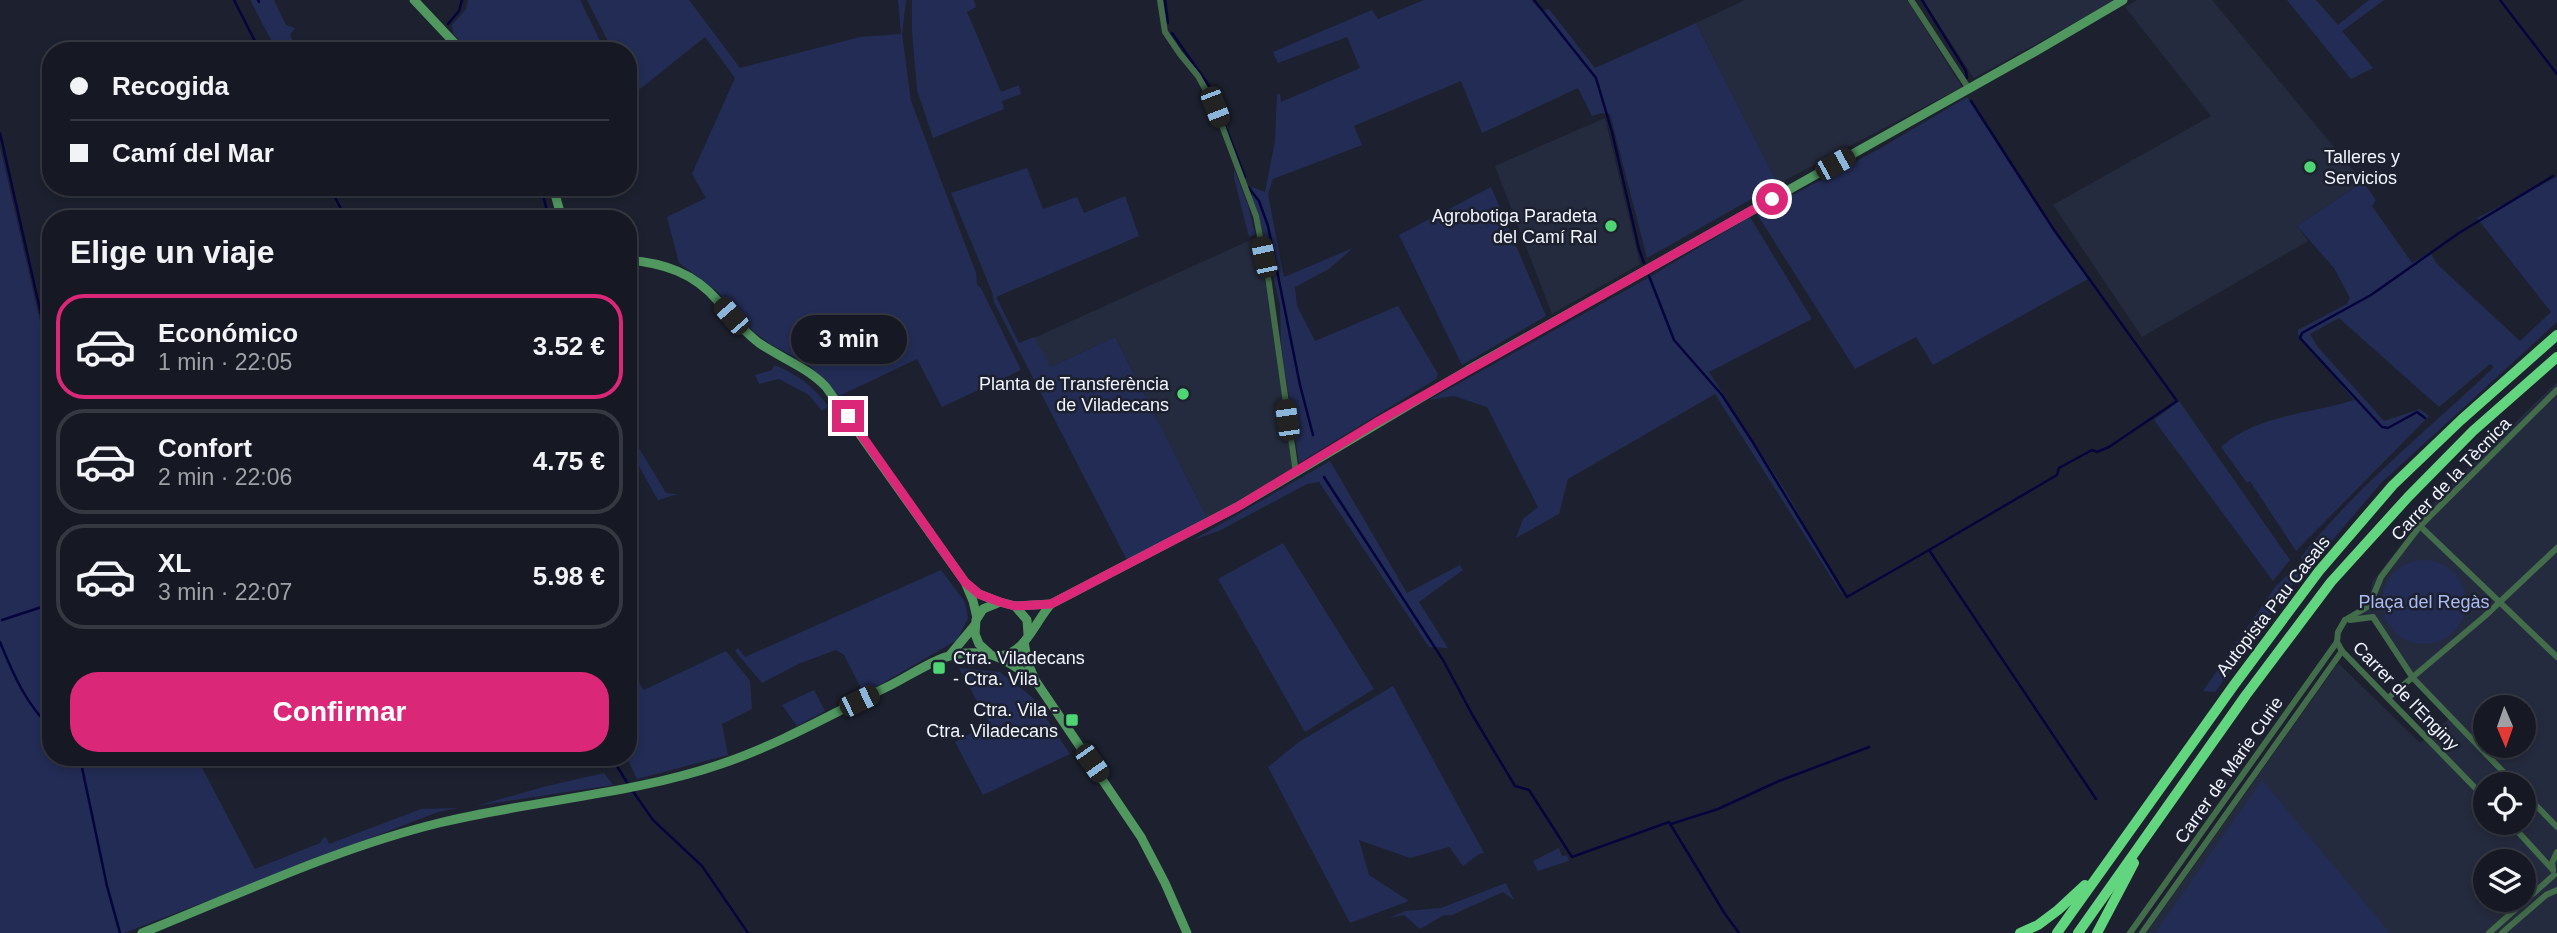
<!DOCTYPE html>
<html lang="es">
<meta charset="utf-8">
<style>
:root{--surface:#161923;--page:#232630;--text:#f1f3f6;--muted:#9ea0a6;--line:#353841;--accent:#db2777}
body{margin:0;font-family:Arial,sans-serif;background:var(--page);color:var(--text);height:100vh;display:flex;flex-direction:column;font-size:26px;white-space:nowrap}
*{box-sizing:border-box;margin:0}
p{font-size:23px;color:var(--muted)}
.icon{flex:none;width:38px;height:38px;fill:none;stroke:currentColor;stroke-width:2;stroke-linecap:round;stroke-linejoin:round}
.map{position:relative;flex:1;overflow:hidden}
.drawer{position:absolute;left:42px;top:210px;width:595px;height:556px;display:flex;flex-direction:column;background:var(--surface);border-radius:28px;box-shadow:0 4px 10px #0003,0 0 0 2px var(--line)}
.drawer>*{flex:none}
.guide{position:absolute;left:42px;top:42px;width:595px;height:154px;border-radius:28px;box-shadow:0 4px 10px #0003,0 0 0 2px var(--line);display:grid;align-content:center;height:154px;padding:0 28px;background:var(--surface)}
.needle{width:46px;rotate:178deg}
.fabs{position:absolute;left:2473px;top:695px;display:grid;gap:14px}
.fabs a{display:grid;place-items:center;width:63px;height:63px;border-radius:50%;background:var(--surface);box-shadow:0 4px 10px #0003,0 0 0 2px var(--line);font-size:35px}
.end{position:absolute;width:32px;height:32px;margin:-16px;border:9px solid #db2777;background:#fff;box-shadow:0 0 0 4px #fff}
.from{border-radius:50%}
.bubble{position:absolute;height:49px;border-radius:24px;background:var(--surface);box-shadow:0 4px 10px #0003,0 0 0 2px var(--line);font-size:23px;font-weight:800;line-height:49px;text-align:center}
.car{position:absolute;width:21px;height:42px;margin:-21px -10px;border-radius:9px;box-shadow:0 0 5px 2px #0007;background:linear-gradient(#222 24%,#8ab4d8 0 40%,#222 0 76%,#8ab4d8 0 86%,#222 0)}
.guide b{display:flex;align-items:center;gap:24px;height:66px;font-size:26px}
.guide b+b{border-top:2px solid var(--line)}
.guide i{width:18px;height:18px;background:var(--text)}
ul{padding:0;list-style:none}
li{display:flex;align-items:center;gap:21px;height:105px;margin:0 14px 10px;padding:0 14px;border:4px solid var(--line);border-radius:28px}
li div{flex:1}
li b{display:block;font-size:26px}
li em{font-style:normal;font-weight:800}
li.current{border-color:var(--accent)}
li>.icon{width:63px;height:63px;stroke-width:1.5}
h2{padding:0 28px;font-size:32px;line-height:84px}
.cta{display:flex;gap:14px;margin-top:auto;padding:14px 28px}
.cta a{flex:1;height:80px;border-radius:28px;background:var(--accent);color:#fff;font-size:28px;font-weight:800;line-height:80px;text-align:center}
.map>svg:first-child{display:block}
.built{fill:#252b3e;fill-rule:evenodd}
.green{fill:#232c55}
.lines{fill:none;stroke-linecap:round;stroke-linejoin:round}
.stream{stroke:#06043c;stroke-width:2.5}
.minor{stroke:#426c4a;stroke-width:6}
.secondary{stroke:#509760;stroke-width:9}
.motorway{stroke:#62d57f;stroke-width:10}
.route{stroke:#db2777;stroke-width:9}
.poi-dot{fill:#4ed675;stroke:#1d212f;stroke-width:2.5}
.labels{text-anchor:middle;stroke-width:5;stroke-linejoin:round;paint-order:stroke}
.poi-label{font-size:18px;fill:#f0f4fe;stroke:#1d212f;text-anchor:end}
.street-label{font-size:18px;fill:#f0f4fe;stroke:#1d212f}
.park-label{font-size:18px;fill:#abbbf1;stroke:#1d212f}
</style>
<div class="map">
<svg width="2557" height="933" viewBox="0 0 2557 933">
<rect width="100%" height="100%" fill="#1d212f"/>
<g class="built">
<path d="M1745 0H1907L1962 87 1778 184 1696 23Z"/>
<path d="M1923 0H2116L1974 78Z"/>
<path d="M2137 0H2212L2363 182 2297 226 2308 241 2142 337 2053 205 2211 116 2125 7Z"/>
<path d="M1605 118 1640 264 1552 314 1495 166Z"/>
<path d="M1255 238 1265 281 1293 469 1208 519 1115 337 1051 367 1034 338Z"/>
<path d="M2557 382V933H2146L2338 663 2420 743 2450 718 2413 678 2373 617 2359 618 2358 613 2369 606 2372 582 2440 495ZM2485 707H2524V746H2485ZM2485 784H2524V822H2485ZM2485 861H2524V900H2485Z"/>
</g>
<g class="green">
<path d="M250 0H274L286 25 295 28 290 35 297 51H277Z"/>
<path d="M468 0H580L605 51H468L453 33 452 25 466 9Z"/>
<path d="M587 0H689L740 68 860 37 901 34 898 0H906L902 34 911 101 976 273 977 285 981 288 1021 370 942 407 917 359 839 396 808 364 770 344 744 324 718 292 679 263 667 217 706 198 692 174 735 78 705 37 640 89 628 80V51H613Z"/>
<path d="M912 0H974L976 7 967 12 1001 92 1019 85 1021 94 1002 101 1004 109 933 138 917 90 912 31Z"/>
<path d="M1424 0H1531L1541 11 1549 9 1595 68 1696 23 1778 184 1647 258 1610 114 1602 113 1592 116 1578 88 1482 133 1461 81 1354 126 1362 145 1273 179 1268 194 1284 277 1353 248 1329 269 1295 287 1297 306 1315 341 1398 306 1438 374 1436 379 1299 463 1281 345 1280 305 1258 213 1252 197V187L1265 192 1275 141 1277 95 1280 93 1281 102 1360 68 1347 37 1278 63 1273 52 1372 10 1378 19Z"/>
<path d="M2287 0H2316L2338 25 2369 0H2384L2342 31 2373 68 2351 79Z"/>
<path d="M1967 97 2036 205 2088 279 1933 365 1916 337 1855 369 1757 214 1879 149Z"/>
<path d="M0 147 51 369V758H197L255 869 320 843 325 836 329 844 421 809 458 808 438 812 124 933H0Z"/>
<path d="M1027 168 1043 209 1077 197 1084 213 1125 196 1139 236 996 297 1019 343 1034 337 1051 367 1115 337 1208 519 1127 560 994 302 992 292 951 193Z"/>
<path d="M1234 169 1248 205 1255 234 1249 237 1234 178Z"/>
<path d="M2557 177V322L2381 483 2308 569 2301 557C2357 486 2429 429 2494 367L2490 364 2439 407 2339 318 2310 334 2317 346 2384 421 2420 409 2429 416 2296 551 2250 481 2247 483 2221 447C2257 415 2310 414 2354 400L2298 334V330L2347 304 2350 298 2334 268 2297 226 2363 182 2376 200 2372 206 2412 263 2430 252 2436 263 2520 341 2551 312 2477 218Z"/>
<path d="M1491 187 1546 316 1462 365 1399 235Z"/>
<path d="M1750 217 1812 319 1709 372 1788 495 1845 599 1715 394 1568 479 1559 514 1516 538 1523 519 1538 507 1487 407 1454 396 1429 400 1646 279Z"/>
<path d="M774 365C797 374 813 386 828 406L822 411 809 395 779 379 759 384 755 375 772 370Z"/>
<path d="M2179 401 2290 560 2273 581 2154 420Z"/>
<path d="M628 430 666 493 678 494 658 500 628 447Z"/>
<path d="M1330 461 1407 593 1460 565 1463 570 1419 602 1448 648 1429 647 1319 482 1307 484 1219 531 1193 540Z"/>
<path d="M1283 543 1374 689 1305 732 1218 579Z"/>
<circle cx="2424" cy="602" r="42"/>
<path d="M941 570 965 602 968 618 957 640 864 694 844 655 836 650 798 664 762 683 735 651 738 648 745 657Z"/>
<path d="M2291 572 2300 574 2215 692 2203 691 2276 586Z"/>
<path d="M726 651 750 681 752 709 722 724 728 755 637 779 627 758 628 666 644 690Z"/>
<path d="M959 668 1000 672 1032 697 1070 754 983 795 955 742 989 723Z"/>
<path d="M1393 686 1484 853 1479 854 1463 866 1449 847 1410 858 1359 840 1369 875 1409 901 1350 923 1268 767 1299 742Z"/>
<path d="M814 690 825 711 797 726 782 705Z"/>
<path d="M604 773 613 785 476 806 543 787Z"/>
<path d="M2262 780 2390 933H2155Z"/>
<path d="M1559 848 1562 856 1567 855 1569 861 1538 871 1533 861Z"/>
<path d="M1506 883 1514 900 1503 892 1452 915H1444L1420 929 1404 915 1389 918 1405 911 1441 908Z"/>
</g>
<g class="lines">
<g class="stream">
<path d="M234 0 260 51"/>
<path d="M258 0 259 2"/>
<path d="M1165 0 1168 23"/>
<path d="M1534 0 1596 78 1612 132 1639 249 1644 263"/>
<path d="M1922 0 1966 71 1967 78"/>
<path d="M2500 0 2557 74"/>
<path d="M448 24 459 11 462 0"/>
<path d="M1172 33 1210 87 1245 177"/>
<path d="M1971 101 2054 230 2177 401 2109 447 2097 452 2092 450 2059 468 2057 475 1929 550 2096 799"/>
<path d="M0 133 51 358"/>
<path d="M330 187 346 219"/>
<path d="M541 187 549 219"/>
<path d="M1248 187 1259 201 1268 226 1300 385 1313 435"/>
<path d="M1649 276 1674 340 1722 395 1752 441 1847 597 1929 550"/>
<path d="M2425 418 2417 412 2388 428 2382 427 2300 338 2302 333 2371 295 2459 233 2553 176"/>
<path d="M1324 477 1443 660 1473 716 1515 786 1529 790 1572 857 1669 822 1725 914 1739 933"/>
<path d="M2 620 51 604"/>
<path d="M0 642C13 674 26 704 51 728"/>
<path d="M80 758 107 886 120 933"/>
<path d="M612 758 628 784"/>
<path d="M632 790 653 820 702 866 748 933"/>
<path d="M1671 824 1718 809 1779 781 1869 747"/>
</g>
<g class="minor">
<path d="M1160 0 1165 32 1180 54 1198 76 1215 107 1256 216 1268 277 1296 473"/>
<path d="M1911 0 1969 89"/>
<path d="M2420 526 2557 657"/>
<path d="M2345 620 2369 606 2381 577 2420 526 2557 390"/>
<path d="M2350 620 2373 617 2413 678 2515 784"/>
<path d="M2337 642 2342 651 2485 798"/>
<path d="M2388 698 2485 616 2557 548"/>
<path d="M2524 793 2557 827"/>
<path d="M2509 822 2553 870"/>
<path d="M2553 870 2552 863 2557 852"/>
<path d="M2130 933 2337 642 2338 632 2345 620"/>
<path d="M2142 933 2342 651"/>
<path d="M2489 933 2554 875"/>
<path d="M2502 933 2546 895 2557 890"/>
</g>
<g class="secondary">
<path d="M414 0 462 51"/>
<path d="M553 187 562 219"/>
<path d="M628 260C664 263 694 273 718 301 731 316 743 331 759 343 782 359 807 367 826 387L965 582 973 601 977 618"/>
<path d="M968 585 979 594 999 602"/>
<path d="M1015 606 1027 620 1028 634"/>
<path d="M1024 642 1028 663 1035 680 1141 837 1165 883 1187 933"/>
<path d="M989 653 979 644 975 634 976 620 983 609 1000 602 1015 606 1051 604"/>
<path d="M950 655 975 625"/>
<path d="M998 656C1025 655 1034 623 1051 604L1237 507 1468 370 2036 51 2123 0"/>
<path d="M142 933C240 894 337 848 439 823 533 800 632 795 724 763 782 743 835 712 891 685 909 676 934 659 953 655 990 647 1006 660 1035 680"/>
</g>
<g class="motorway">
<path d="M2020 933 2038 925 2058 910 2085 885"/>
<path d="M2057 933 2234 685 2319 571 2393 485 2461 420 2557 335"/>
<path d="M2078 933 2246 695 2331 582 2408 497 2473 431 2557 357"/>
<path d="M2097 933 2134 863"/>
</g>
</g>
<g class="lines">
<path class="route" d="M848 416 965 582 979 594 1000 602 1015 606 1051 604 1237 507 1377 422 1772 199"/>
</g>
<g class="poi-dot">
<circle cx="2310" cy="167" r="7"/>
<circle cx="1611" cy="226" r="7"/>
<circle cx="1183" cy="394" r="7"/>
<rect x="932" y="661" width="14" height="14" rx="3.5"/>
<rect x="1065" y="713" width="14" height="14" rx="3.5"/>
</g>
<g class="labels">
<g class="poi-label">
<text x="2324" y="163" text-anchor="start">Talleres y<tspan x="2324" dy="21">Servicios</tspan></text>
<text x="1597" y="222">Agrobotiga Paradeta<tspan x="1597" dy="21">del Camí Ral</tspan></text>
<text x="1169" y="390">Planta de Transferència<tspan x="1169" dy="21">de Viladecans</tspan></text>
<text x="953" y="664" text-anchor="start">Ctra. Viladecans<tspan x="953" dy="21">- Ctra. Vila</tspan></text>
<text x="1058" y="716">Ctra. Vila -<tspan x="1058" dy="21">Ctra. Viladecans</tspan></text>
</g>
<g class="street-label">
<text transform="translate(2451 479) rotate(-46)" y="6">Carrer de la Tècnica</text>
<text transform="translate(2273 606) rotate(-52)" y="6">Autopista Pau Casals</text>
<text transform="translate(2406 696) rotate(46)" y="6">Carrer de l'Enginy</text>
<text transform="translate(2229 770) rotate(-55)" y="6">Carrer de Marie Curie</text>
</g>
<g class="park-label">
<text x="2424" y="608">Plaça del Regàs</text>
</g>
</g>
</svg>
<div class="fabs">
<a><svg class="needle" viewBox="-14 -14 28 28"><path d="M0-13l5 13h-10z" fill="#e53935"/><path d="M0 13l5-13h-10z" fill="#9ea0a6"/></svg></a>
<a><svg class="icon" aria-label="locate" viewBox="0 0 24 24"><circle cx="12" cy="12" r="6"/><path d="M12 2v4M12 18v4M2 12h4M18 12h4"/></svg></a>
<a><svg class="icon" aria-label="layers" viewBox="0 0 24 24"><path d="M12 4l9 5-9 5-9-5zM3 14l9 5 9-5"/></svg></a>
</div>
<i class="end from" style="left:1772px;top:199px"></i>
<i class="end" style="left:848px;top:416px"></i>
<div class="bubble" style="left:791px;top:315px;width:116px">3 min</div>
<i class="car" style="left:1215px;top:107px;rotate:159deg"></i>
<i class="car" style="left:1835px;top:164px;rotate:61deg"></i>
<i class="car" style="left:1264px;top:257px;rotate:348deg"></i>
<i class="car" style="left:731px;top:316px;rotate:319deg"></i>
<i class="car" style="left:1287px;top:420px;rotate:352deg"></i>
<i class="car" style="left:859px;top:701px;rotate:64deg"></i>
<i class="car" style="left:1092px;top:763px;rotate:145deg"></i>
<div class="guide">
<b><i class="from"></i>Recogida</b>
<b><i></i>Camí del Mar</b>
</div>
<section class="drawer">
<h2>Elige un viaje</h2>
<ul>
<li class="current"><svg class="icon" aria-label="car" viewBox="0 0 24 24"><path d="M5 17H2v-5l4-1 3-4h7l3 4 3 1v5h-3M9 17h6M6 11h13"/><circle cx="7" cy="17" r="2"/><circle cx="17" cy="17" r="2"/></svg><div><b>Económico</b><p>1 min · 22:05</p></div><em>3.52 €</em></li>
<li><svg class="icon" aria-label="car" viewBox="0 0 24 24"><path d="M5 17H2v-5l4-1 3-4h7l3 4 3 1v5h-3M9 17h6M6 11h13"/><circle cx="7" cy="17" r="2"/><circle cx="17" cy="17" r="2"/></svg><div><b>Confort</b><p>2 min · 22:06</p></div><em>4.75 €</em></li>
<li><svg class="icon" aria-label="car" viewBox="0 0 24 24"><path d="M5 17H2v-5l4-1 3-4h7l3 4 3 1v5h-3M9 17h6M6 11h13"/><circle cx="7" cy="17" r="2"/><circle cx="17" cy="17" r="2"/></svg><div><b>XL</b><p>3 min · 22:07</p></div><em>5.98 €</em></li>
</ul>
<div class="cta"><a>Confirmar</a></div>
</section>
</div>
